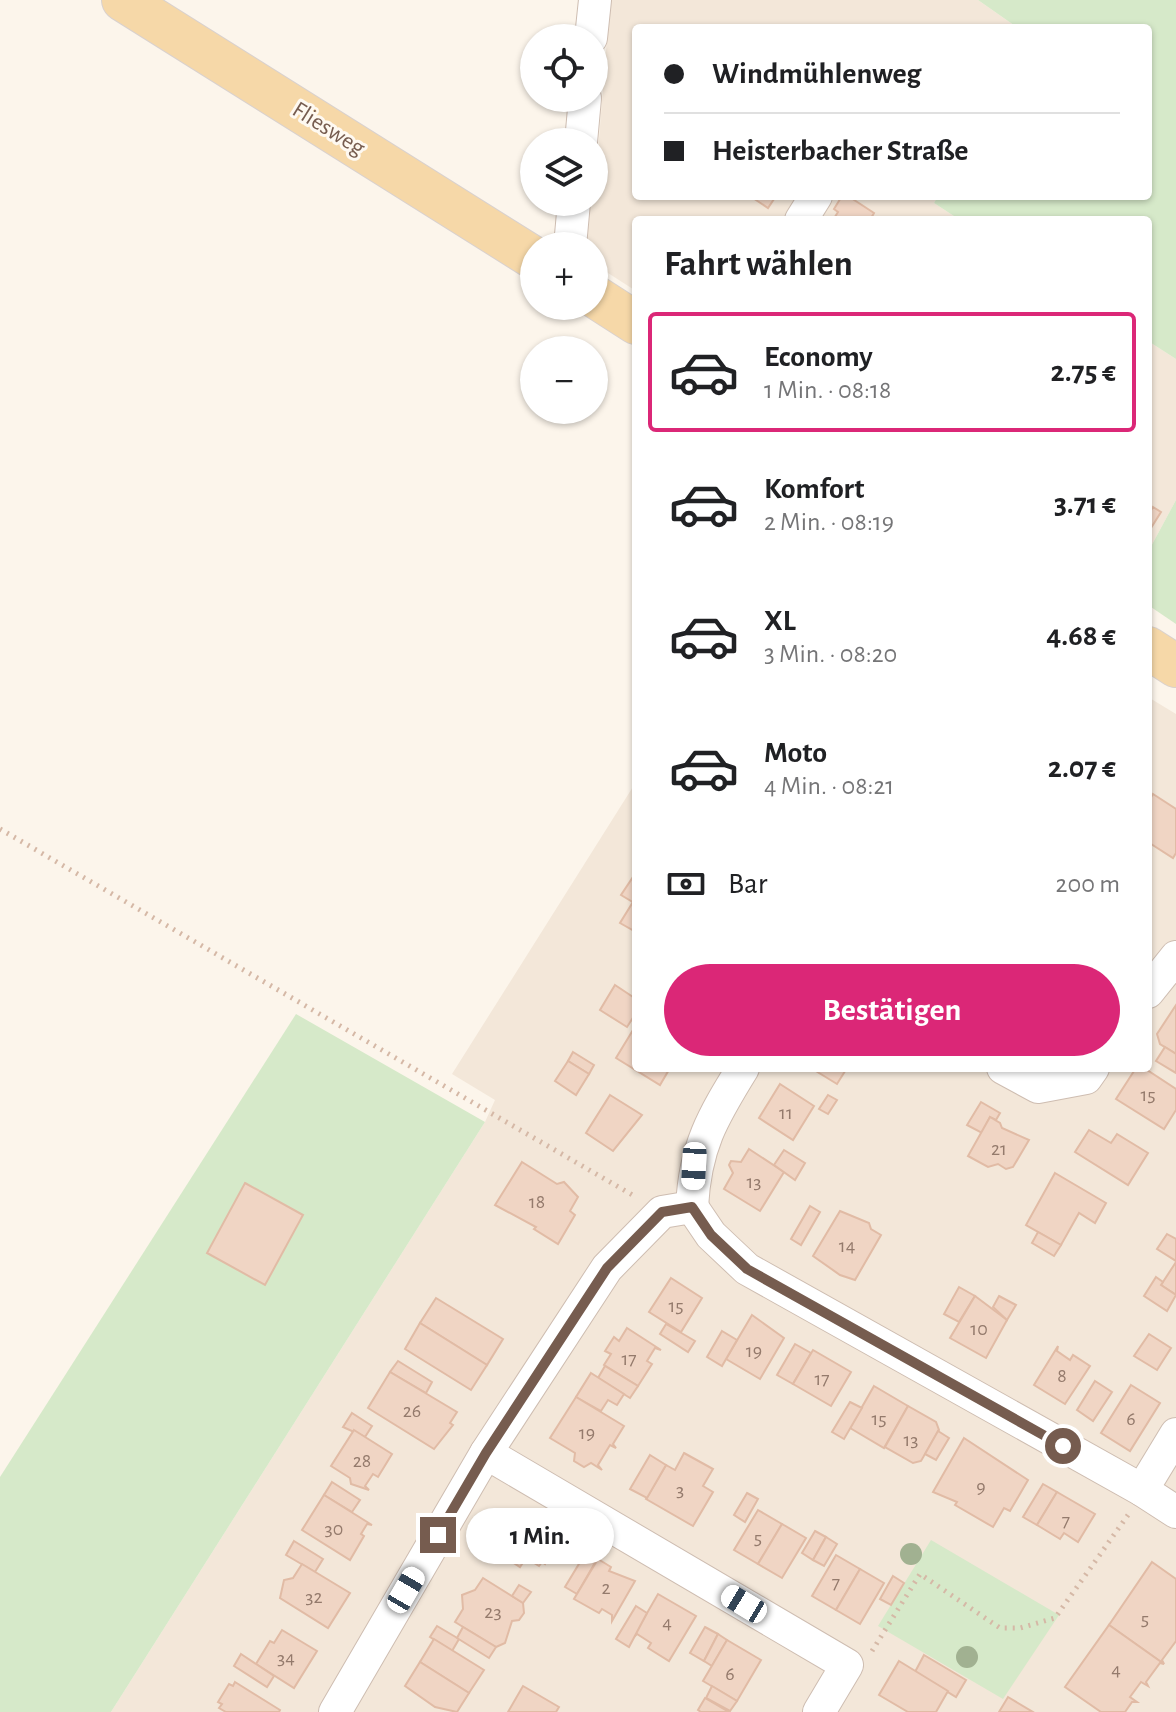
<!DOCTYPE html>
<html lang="de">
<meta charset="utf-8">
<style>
:root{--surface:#fff;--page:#f2f2f2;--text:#202124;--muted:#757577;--line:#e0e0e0;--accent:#db2777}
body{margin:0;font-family:"Alegreya Sans",sans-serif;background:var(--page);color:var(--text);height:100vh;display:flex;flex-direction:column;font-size:30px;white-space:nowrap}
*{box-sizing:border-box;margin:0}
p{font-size:26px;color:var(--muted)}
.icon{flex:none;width:44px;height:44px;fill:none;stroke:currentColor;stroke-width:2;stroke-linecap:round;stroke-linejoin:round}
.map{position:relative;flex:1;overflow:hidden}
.drawer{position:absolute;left:632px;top:216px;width:520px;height:856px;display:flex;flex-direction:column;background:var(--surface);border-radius:8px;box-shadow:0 2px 6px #0004}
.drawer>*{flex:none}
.hud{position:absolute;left:632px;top:24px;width:520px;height:176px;border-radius:8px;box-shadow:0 2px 6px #0004;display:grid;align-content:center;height:176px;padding:0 32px;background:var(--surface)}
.controls{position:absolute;left:520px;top:24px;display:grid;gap:16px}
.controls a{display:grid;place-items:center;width:88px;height:88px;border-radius:50%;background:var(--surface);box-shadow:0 2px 6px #0004;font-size:40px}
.end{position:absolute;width:36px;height:36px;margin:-18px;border:10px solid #765c4f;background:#fff;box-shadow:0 0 0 4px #fff}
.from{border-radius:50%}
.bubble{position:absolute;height:56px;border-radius:28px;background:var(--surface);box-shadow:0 2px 6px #0004;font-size:26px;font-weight:600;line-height:56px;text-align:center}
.car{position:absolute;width:24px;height:48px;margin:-24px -12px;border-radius:10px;box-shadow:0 0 6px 2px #0007;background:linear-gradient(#fff 24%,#345 0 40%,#fff 0 76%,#345 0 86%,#fff 0)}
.hud b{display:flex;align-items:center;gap:28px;height:76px;font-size:30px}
.hud b+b{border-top:2px solid var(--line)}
.hud i{width:20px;height:20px;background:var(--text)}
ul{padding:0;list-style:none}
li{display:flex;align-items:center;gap:24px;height:120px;margin:0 16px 12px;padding:0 16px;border:4px solid transparent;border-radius:8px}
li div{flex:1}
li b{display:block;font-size:30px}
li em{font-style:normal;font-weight:600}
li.selected{border-color:var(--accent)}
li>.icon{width:72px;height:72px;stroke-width:1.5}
h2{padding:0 32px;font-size:36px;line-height:96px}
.pay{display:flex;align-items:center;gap:20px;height:88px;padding:0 32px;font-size:30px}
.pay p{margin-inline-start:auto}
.button{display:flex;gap:16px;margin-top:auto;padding:16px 32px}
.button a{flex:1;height:92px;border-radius:48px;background:var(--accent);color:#fff;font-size:32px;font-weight:600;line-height:92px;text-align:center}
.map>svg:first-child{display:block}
.residential{fill:#f3e7d9}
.green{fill:#d6e9c9}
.building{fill:#f0d5c4;stroke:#e1bba5;stroke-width:2}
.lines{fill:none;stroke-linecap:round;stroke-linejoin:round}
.minor-casing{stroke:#cebdb1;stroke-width:34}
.major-casing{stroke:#d9d1ce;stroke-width:44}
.path{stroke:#d5b8a6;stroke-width:5;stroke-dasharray:2 6;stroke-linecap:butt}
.minor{stroke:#fff;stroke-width:32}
.major{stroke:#f6d8a8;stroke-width:42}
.tree{fill:#a1b191}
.route{stroke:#765c4f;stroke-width:10}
.labels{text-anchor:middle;stroke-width:6;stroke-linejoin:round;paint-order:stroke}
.number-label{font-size:20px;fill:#947a6c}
.street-label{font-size:24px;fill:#765c4f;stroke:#fef9f1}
</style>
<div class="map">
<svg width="1176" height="1712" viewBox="0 0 1176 1712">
<rect width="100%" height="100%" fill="#fcf5eb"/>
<g class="residential">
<path d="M610 0H978L1018 28H636V196H938L934 203 960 220H636V291L594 264V246H586L591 202H594Z"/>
<path d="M1148 341 1176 359V500L1148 552Z"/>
<path d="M1148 697 1176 714V1712H111L485 1122 495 1100 452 1074 636 782V1068H1148Z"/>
</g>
<g class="green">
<path d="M978 0H1176V359L1148 341V220H960L934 203 938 196H1148V28H1018Z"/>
<path d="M1176 500V624L1148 605V552Z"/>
<path d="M296 1014 485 1122 111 1712H0V1477Z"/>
<path d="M931 1540 1059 1615 1003 1699 878 1626Z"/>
</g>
<g class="building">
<path d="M750 196H776L768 208Z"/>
<path d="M842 196H848L874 213 870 220H833L838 212 834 209Z"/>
<path d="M1153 507 1161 512 1151 528 1148 515Z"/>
<path d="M1153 794 1176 809V853L1173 858 1148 842V802Z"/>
<path d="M633 877 636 879V904L621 895Z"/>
<path d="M633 902 636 904V932L620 923Z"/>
<path d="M615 985 636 999V1013L627 1027 600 1010Z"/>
<path d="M1176 1005V1054L1160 1044 1157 1034Z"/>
<path d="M636 1025V1068H670L660 1085 616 1058Z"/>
<path d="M1165 1047 1176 1054V1073L1156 1061Z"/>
<path d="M573 1052 594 1065 589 1074 568 1061Z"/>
<path d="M568 1061 589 1074 576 1095 555 1081Z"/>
<path d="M811 1068H847L837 1084Z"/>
<path d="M1136 1068H1144L1176 1089V1110L1164 1129 1116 1099Z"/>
<path d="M780 1084 814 1106 793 1140 759 1118Z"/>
<path d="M610 1095 642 1115 613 1151 586 1133Z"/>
<path d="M828 1095 837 1100 828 1114 819 1109Z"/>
<path d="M981 1102 1000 1113 996 1120 990 1117 982 1133 967 1125Z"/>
<path d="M990 1117 1000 1123 1002 1128 1029 1140 1013 1167 1006 1169 998 1164 988 1167 968 1156Z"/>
<path d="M1089 1130 1111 1143 1117 1134 1148 1153 1128 1185 1075 1152Z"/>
<path d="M749 1149 784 1172 760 1211 724 1189 733 1173 729 1165 731 1161 741 1162Z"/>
<path d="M784 1150 805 1163 795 1180 774 1165Z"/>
<path d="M522 1162 557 1184 564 1182 578 1197 570 1211 575 1215 558 1244 534 1229 536 1227 495 1205Z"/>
<path d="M1055 1173 1106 1203 1095 1223 1079 1213 1061 1245 1026 1225Z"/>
<path d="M245 1183 303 1215 265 1285 207 1253Z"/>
<path d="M810 1206 820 1212 801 1245 791 1239Z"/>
<path d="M840 1211 869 1223 871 1229 881 1235 855 1280 840 1275 813 1256Z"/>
<path d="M1038 1232 1061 1245 1054 1256 1032 1243Z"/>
<path d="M1167 1234 1176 1239V1261L1157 1249Z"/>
<path d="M1176 1262V1295L1161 1285Z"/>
<path d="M1156 1277 1163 1282 1161 1285 1176 1295 1167 1311 1144 1296Z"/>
<path d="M671 1278 702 1298 681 1332 649 1312Z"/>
<path d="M959 1287 975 1296 959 1322 944 1314Z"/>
<path d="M975 1296 1007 1320 986 1358 950 1338Z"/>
<path d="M999 1296 1016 1305 1007 1320 993 1307Z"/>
<path d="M436 1298 503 1339 487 1365 420 1323Z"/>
<path d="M752 1315 784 1338 760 1379 726 1359Z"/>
<path d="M420 1323 487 1365 471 1390 405 1349Z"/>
<path d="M666 1324 695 1341 688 1352 660 1334Z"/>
<path d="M627 1328 661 1350 655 1348 647 1361 652 1364 638 1386 604 1365 611 1354 605 1351 614 1337 619 1341Z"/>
<path d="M722 1331 737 1340 722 1366 707 1357Z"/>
<path d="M1149 1334 1171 1348 1157 1370 1134 1356Z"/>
<path d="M795 1344 811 1353 793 1384 777 1375Z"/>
<path d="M1058 1346 1057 1351 1070 1360 1073 1355 1090 1366 1065 1404 1034 1385Z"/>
<path d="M813 1350 851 1372 831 1406 793 1384Z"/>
<path d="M398 1361 432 1382 426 1393 390 1372Z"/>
<path d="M605 1366 638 1386 630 1398 598 1378Z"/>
<path d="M390 1372 457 1412 450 1423 453 1425 434 1449 368 1408Z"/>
<path d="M591 1373 624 1394 617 1405 608 1400 601 1411 576 1397Z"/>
<path d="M1095 1381 1112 1392 1093 1421 1077 1410Z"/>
<path d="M1131 1385 1160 1403 1130 1451 1101 1433Z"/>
<path d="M874 1386 908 1406 884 1448 850 1428Z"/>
<path d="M576 1397 624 1426 613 1444 616 1448 610 1445 598 1465 602 1470 591 1463 584 1467 574 1461 575 1453 550 1438Z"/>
<path d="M850 1402 862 1408 844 1439 832 1432Z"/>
<path d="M908 1406 936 1422 939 1430 921 1461 913 1463 885 1447Z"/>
<path d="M352 1413 372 1426 365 1437 343 1427Z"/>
<path d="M354 1430 392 1454 378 1477 373 1474 365 1486 369 1490 351 1484 350 1478 331 1466Z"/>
<path d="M938 1431 949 1438 936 1460 925 1454Z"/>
<path d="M964 1438 1028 1480 1010 1511 1004 1508 993 1527 955 1505 957 1502 933 1492Z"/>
<path d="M684 1453 713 1469 703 1486 713 1492 693 1526 646 1499 666 1465 675 1470Z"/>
<path d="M650 1455 666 1465 647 1498 630 1489Z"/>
<path d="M332 1482 360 1500 352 1512 324 1495Z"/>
<path d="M1043 1484 1057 1492 1037 1525 1023 1517Z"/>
<path d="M1057 1492 1095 1514 1078 1542 1064 1533 1060 1539 1037 1525Z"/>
<path d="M747 1493 758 1499 745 1522 734 1515Z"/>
<path d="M324 1495 372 1525 367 1524 361 1534 364 1536 350 1560 302 1530Z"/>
<path d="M758 1510 782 1524 758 1564 734 1550Z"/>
<path d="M524 1516 544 1529 538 1538 551 1546 549 1550 552 1552 545 1564 542 1562 539 1566 526 1558 520 1567 500 1554 506 1545 497 1540 510 1520 518 1526Z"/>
<path d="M782 1524 806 1538 782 1578 758 1564Z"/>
<path d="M815 1531 826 1537 813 1560 802 1553Z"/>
<path d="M826 1537 837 1544 824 1566 813 1560Z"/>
<path d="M294 1541 323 1559 315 1572 286 1555Z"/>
<path d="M585 1554 596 1561 577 1594 565 1587Z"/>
<path d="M836 1555 860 1569 836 1610 812 1596Z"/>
<path d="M598 1559 611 1567 609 1571 635 1581 612 1621V1615L602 1609 599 1613 574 1599Z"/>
<path d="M1152 1562 1176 1579V1641L1162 1660 1164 1664 1109 1625Z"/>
<path d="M302 1564 350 1593 328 1628 280 1598 284 1580 293 1578Z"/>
<path d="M860 1569 884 1583 860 1624 836 1610Z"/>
<path d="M893 1576 904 1583 891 1605 880 1599Z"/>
<path d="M483 1578 523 1603 524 1613 519 1620 512 1621 505 1643 496 1647 455 1622 463 1609 462 1595 475 1590Z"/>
<path d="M519 1585 531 1592 523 1603 512 1596Z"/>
<path d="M658 1594 696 1616 669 1661 648 1648 651 1643 637 1634 632 1639Z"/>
<path d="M636 1606 647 1613 629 1647 616 1639Z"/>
<path d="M1109 1625 1164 1664 1160 1663 1146 1682 1148 1686 1141 1682 1130 1697 1137 1702H1132L1125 1712H1101L1065 1687Z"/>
<path d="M437 1626 459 1639 452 1651 430 1637Z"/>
<path d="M463 1627 496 1647 489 1658 457 1638Z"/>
<path d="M705 1627 718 1634 704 1661 690 1653Z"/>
<path d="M282 1630 317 1651 294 1688 256 1664 270 1641 274 1643Z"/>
<path d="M718 1634 727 1640 712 1666 704 1661Z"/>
<path d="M434 1639 484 1670 469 1693 420 1662Z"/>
<path d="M727 1640 761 1660 737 1701 703 1681Z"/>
<path d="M241 1654 274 1676 267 1687 234 1666Z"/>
<path d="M924 1655 966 1680 956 1697 915 1672Z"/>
<path d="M899 1661 948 1691 936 1712H908L879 1695Z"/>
<path d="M420 1662 469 1693 457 1712 435 1707 405 1686Z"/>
<path d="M235 1682 280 1710 279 1712H226L219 1708 222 1704 218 1702 229 1684 233 1686Z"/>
<path d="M523 1686 559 1707 556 1712H508Z"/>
<path d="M712 1686 737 1701 730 1711 706 1698Z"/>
<path d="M1008 1697 1033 1712H999Z"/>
<path d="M705 1698 729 1712H701L698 1710Z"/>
</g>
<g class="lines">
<defs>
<g id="minor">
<path d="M591 38 595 0"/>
<path d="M581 142 585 98"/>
<path d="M801 220 816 196"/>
<path d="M570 246 574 202"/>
<path d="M1148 992 1176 957"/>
<path d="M1003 1068 1038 1087 1086 1078 1093 1068"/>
<path d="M692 1207 711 1235 747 1269 1142 1490 1176 1512"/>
<path d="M692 1207C695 1147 712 1118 743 1068"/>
<path d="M486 1453 847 1665 819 1712"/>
<path d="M1142 1490 1176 1434"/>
<path d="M335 1712 486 1453 607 1268 662 1212 692 1207"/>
</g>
<g id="major">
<path d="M123 0 534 258"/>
<path d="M594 296 636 323"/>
<path d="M1148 648 1176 666"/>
</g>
</defs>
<use href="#minor" class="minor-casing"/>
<use href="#major" class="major-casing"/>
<g class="path">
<path d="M0 829 636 1197"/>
<path d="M872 1651 920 1574 1000 1628H1020L1055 1618 1128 1515"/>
</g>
<use href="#minor" class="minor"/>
<use href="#major" class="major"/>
</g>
<g class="tree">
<circle cx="911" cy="1554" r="11"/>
<circle cx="967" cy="1657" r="11"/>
</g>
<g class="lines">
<path class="route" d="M438 1535 486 1453 607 1268 662 1212 692 1207 711 1235 747 1269 1063 1446"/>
</g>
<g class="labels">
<g class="number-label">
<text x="1148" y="1101">15</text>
<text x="786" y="1119">11</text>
<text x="999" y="1155">21</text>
<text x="754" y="1188">13</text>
<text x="537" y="1208">18</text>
<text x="847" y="1252">14</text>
<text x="676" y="1312">15</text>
<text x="979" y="1335">10</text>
<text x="754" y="1357">19</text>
<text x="629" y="1365">17</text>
<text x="1062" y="1382">8</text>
<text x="822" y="1385">17</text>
<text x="412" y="1417">26</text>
<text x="879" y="1425">15</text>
<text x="1131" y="1425">6</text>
<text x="587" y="1439">19</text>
<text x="911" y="1446">13</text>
<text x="362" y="1467">28</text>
<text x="981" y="1493">9</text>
<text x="680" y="1496">3</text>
<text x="1066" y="1527">7</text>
<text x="334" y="1535">30</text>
<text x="758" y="1544">5</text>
<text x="836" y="1589">7</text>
<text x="606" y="1594">2</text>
<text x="314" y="1603">32</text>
<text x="493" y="1618">23</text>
<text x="1145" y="1625">5</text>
<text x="667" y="1629">4</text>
<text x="286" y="1664">34</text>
<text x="1116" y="1676">4</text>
<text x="730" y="1680">6</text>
</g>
<g class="street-label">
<text transform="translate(329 128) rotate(32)" y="8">Fliesweg</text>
</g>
</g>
</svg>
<div class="controls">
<a><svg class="icon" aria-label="locate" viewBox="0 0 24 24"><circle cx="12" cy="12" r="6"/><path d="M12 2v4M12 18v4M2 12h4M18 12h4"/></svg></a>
<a><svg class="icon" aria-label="layers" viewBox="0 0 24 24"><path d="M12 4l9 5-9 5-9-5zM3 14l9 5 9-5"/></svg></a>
<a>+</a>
<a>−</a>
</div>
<i class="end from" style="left:1063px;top:1446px"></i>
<i class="end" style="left:438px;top:1535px"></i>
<div class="bubble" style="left:466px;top:1508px;width:148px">1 Min.</div>
<i class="car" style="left:694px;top:1166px;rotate:183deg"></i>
<i class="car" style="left:406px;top:1590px;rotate:30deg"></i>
<i class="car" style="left:744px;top:1604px;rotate:301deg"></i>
<div class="hud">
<b><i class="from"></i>Windmühlenweg</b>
<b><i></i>Heisterbacher Straße</b>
</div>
<section class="drawer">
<h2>Fahrt wählen</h2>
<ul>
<li class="selected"><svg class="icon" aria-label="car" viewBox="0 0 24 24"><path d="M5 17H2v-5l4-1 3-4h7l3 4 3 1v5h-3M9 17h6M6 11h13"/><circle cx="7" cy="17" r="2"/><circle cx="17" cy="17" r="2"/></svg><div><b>Economy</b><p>1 Min. · 08:18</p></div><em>2.75 €</em></li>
<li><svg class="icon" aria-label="car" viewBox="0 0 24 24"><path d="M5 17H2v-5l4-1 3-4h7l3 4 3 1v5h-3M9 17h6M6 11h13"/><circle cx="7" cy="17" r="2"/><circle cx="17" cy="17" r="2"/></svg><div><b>Komfort</b><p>2 Min. · 08:19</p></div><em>3.71 €</em></li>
<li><svg class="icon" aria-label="car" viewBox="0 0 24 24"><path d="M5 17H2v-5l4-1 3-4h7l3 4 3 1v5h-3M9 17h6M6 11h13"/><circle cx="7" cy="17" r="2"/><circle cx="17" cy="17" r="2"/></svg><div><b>XL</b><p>3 Min. · 08:20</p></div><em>4.68 €</em></li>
<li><svg class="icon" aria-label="car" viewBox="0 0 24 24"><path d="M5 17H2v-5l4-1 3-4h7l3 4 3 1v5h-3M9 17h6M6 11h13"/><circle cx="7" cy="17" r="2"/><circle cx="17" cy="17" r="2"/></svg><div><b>Moto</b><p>4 Min. · 08:21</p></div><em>2.07 €</em></li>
</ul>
<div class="pay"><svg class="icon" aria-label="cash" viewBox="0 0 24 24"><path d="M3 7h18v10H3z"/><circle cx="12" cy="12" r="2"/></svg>Bar<p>200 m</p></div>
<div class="button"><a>Bestätigen</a></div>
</section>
</div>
